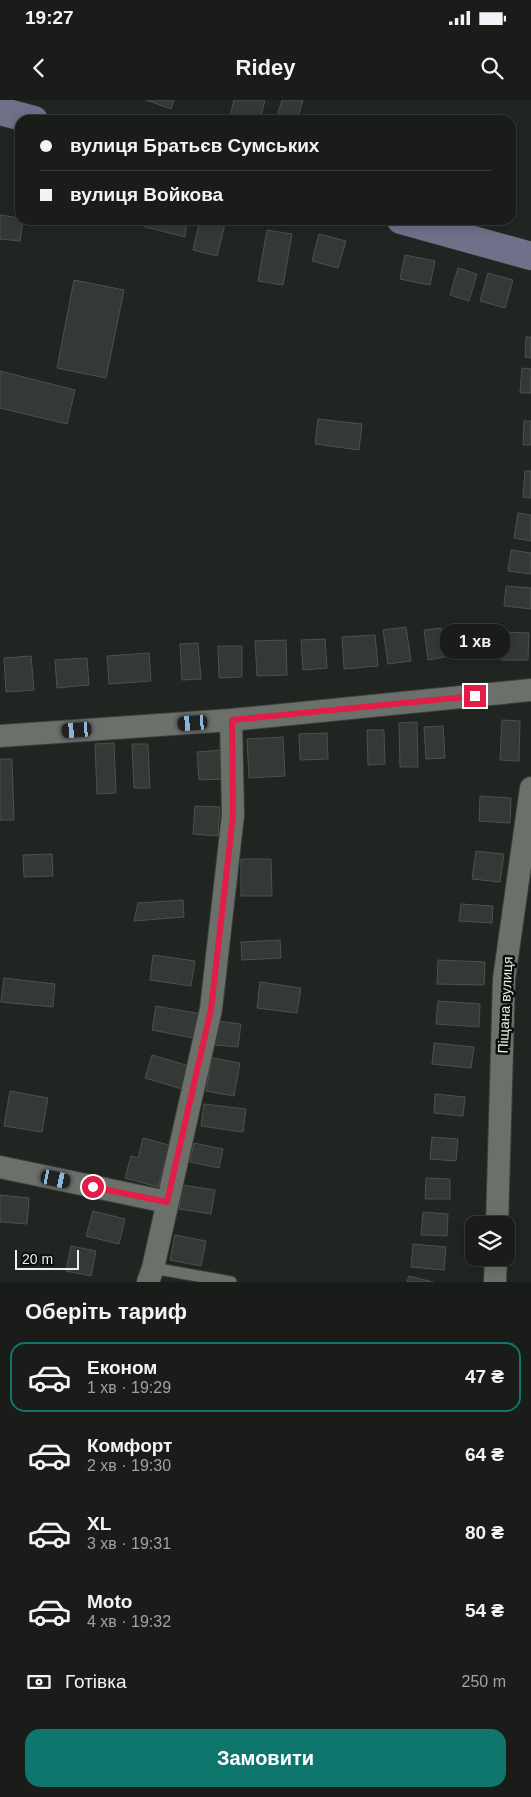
<!DOCTYPE html>
<html lang="uk">
<meta charset="utf-8">
<style>
:root{--surface:#191c19;--page:#262926;--text:#f1f3f6;--muted:#9fa1a2;--line:#373a38;--accent:#0f766e}
body{margin:0;font-family:Helvetica,sans-serif;background:var(--page);color:var(--text);height:100vh;display:flex;flex-direction:column;font-size:19px;white-space:nowrap}
*{box-sizing:border-box;margin:0}
p{font-size:16px;color:var(--muted)}
.icon{flex:none;width:28px;height:28px;fill:none;stroke:currentColor;stroke-width:2;stroke-linecap:round;stroke-linejoin:round}
.map{position:relative;height:1182px;overflow:hidden}
.details{display:flex;flex-direction:column;background:var(--surface);flex:1}
.details>*{flex:none}
.top-card{position:absolute;left:15px;top:15px;width:501px;height:110px;border-radius:15px;box-shadow:0 2px 12px #0003,0 0 0 1px var(--line);display:grid;align-content:center;height:110px;padding:0 25px;background:var(--surface)}
.fabs{position:absolute;left:465px;top:1116px;display:grid;gap:10px}
.fabs a{display:grid;place-items:center;width:50px;height:50px;border-radius:10px;background:var(--surface);box-shadow:0 2px 12px #0003,0 0 0 1px var(--line);font-size:25px}
.scale{position:absolute;left:15px;bottom:12px;width:64px;box-sizing:border-box;padding-left:5px;border:2px solid #ecefec;border-top:0;font-size:14px;line-height:18px;white-space:nowrap;color:#ecefec;-webkit-text-stroke:4px #0c0e0c;paint-order:stroke}
.end{position:absolute;width:22px;height:22px;margin:-11px;border:6px solid #e11d48;background:#fff;box-shadow:0 0 0 2px #fff}
.from{border-radius:50%}
.bubble{position:absolute;height:35px;border-radius:15px;background:var(--surface);box-shadow:0 2px 12px #0003,0 0 0 1px var(--line);font-size:16px;font-weight:800;line-height:35px;text-align:center}
.car{position:absolute;width:15px;height:30px;margin:-15px -8px;border-radius:6px;box-shadow:0 0 4px 1px #0007;background:linear-gradient(#222 24%,#8ab4d8 0 40%,#222 0 76%,#8ab4d8 0 86%,#222 0)}
.top-card b{display:flex;align-items:center;gap:18px;height:48px;font-size:19px}
.top-card b+b{border-top:1px solid var(--line)}
.top-card i{width:12px;height:12px;background:var(--text)}
ul{padding:0;list-style:none}
li{display:flex;align-items:center;gap:15px;height:70px;margin:0 10px 8px;padding:0 15px;border:2px solid transparent;border-radius:15px}
li div{flex:1}
li b{display:block;font-size:19px}
li em{font-style:normal;font-weight:800}
li.active{border-color:var(--accent)}
li>.icon{width:45px;height:45px;stroke-width:1.5}
h2{padding:0 25px;font-size:22px;line-height:60px}
.pay{display:flex;align-items:center;gap:12px;height:55px;padding:0 25px;font-size:19px}
.pay p{margin-inline-start:auto}
.button{display:flex;gap:10px;margin-top:auto;padding:10px 25px}
.button a{flex:1;height:58px;border-radius:15px;background:var(--accent);color:#fff;font-size:20px;font-weight:800;line-height:58px;text-align:center}
.status{display:flex;justify-content:space-between;align-items:center;height:35px;padding:0 25px;background:var(--surface);direction:ltr}
.status svg{height:14px;fill:currentColor}
header{display:flex;justify-content:space-between;align-items:center;height:65px;padding:0 25px;background:var(--surface);font-size:22px;font-weight:800}
.map>svg:first-child{display:block}
.building{fill:#353935;stroke:#4d514d}
.lines{fill:none;stroke-linecap:round;stroke-linejoin:round}
.lane-casing{stroke:#3c403c;stroke-width:13}
.street-casing{stroke:#3c403c;stroke-width:24}
.secondary-casing{stroke:#3c403c;stroke-width:29}
.lane{stroke:#6c706b;stroke-width:11}
.street{stroke:#6c706b;stroke-width:22}
.secondary{stroke:#71708a;stroke-width:28}
.route{stroke:#e11d48;stroke-width:6}
.labels{text-anchor:middle;stroke-width:5;stroke-linejoin:round;paint-order:stroke}
.street-label{font-size:14px;fill:#ecefec;stroke:#0c0e0c}
</style>
<div class="status"><b>19:27</b><svg viewBox="0 0 49 12"><path d="M0 12V9h3v3zM5 12V6h3v6zM10 12V3h3v9zM15 12V0h3v12zM26 1h20v11H26zM47 4h2v5h-2z"/></svg></div>
<header><svg class="icon" aria-label="back" viewBox="0 0 24 24"><path d="M15 5l-7 7 7 7"/></svg>Ridey<svg class="icon" aria-label="search" viewBox="0 0 24 24"><circle cx="10" cy="10" r="6"/><path d="M15 15l6 6"/></svg></header>
<div class="map">
<svg width="531" height="1182" viewBox="0 0 531 1182">
<rect width="100%" height="100%" fill="#212521"/>
<g class="building">
<path d="M146 0H174L171 9Z"/>
<path d="M234 0H265L260 20H229Z"/>
<path d="M282 0H303L297 20H276Z"/>
<path d="M318 15 338 20H317Z"/>
<path d="M0 115 20 118V120H23L20 141 0 139Z"/>
<path d="M146 120H187L185 137 145 127Z"/>
<path d="M200 120H226L217 156 193 150Z"/>
<path d="M267 130 292 134 283 185 258 181Z"/>
<path d="M319 134 346 141 338 168 312 161Z"/>
<path d="M405 155 435 161 430 185 400 179Z"/>
<path d="M458 168 477 174 469 201 450 195Z"/>
<path d="M488 173 513 180 505 208 480 201Z"/>
<path d="M74 180 124 190 106 278 57 268Z"/>
<path d="M526 237H531V258L525 257Z"/>
<path d="M522 268 531 269V293H520Z"/>
<path d="M0 271 75 290 67 324 0 308Z"/>
<path d="M318 319 362 324 359 350 315 344Z"/>
<path d="M524 321H531V345H523Z"/>
<path d="M525 371H531V398L523 397Z"/>
<path d="M518 413 531 415V441L514 438Z"/>
<path d="M511 450 531 453V474L508 471Z"/>
<path d="M506 486 531 488V509L504 506Z"/>
<path d="M480 524 483 557 459 559 457 526Z"/>
<path d="M406 527 411 561 388 564 383 530Z"/>
<path d="M441 528 445 557 428 560 424 530Z"/>
<path d="M502 532 529 533 528 560H501Z"/>
<path d="M375 535 378 566 344 569 342 537Z"/>
<path d="M325 539 327 568 303 570 301 540Z"/>
<path d="M286 540 287 575 257 576 255 541Z"/>
<path d="M198 543 201 579 182 580 180 544Z"/>
<path d="M218 546H242V577L219 578Z"/>
<path d="M149 553 151 581 109 584 107 556Z"/>
<path d="M31 556 34 590 6 592 4 558Z"/>
<path d="M87 558 89 585 57 588 55 560Z"/>
<path d="M502 620 520 621 519 661 500 660Z"/>
<path d="M417 622 418 667H400L399 623Z"/>
<path d="M443 626 445 658 426 659 424 627Z"/>
<path d="M367 630H384L385 664 368 665Z"/>
<path d="M327 633 328 659 300 660 299 634Z"/>
<path d="M283 637 285 676 249 678 247 639Z"/>
<path d="M114 643 116 693 97 694 95 644Z"/>
<path d="M132 644H148L150 688H134Z"/>
<path d="M223 650 225 679 199 680 197 652Z"/>
<path d="M0 659H12L14 720H0Z"/>
<path d="M480 696 511 698 510 723 479 721Z"/>
<path d="M195 706 220 707 218 736 193 734Z"/>
<path d="M476 751 504 754 500 782 472 779Z"/>
<path d="M52 754 53 776 24 777 23 755Z"/>
<path d="M241 759H271L272 796H241Z"/>
<path d="M183 800 184 817 134 821 138 803Z"/>
<path d="M461 804 493 806 492 823 459 821Z"/>
<path d="M280 840 281 858 242 860 241 842Z"/>
<path d="M153 855 195 861 191 886 150 880Z"/>
<path d="M438 860 485 862 484 885 437 884Z"/>
<path d="M4 878 55 884 53 907 1 902Z"/>
<path d="M260 882 301 888 297 913 257 908Z"/>
<path d="M438 901 480 904 479 927 436 924Z"/>
<path d="M156 906 202 914 198 939 152 930Z"/>
<path d="M217 921 241 924 238 947 215 945Z"/>
<path d="M434 943 474 947 471 968 432 964Z"/>
<path d="M152 955 189 966 182 989 145 978Z"/>
<path d="M212 958 240 963 234 996 206 991Z"/>
<path d="M10 991 48 998 42 1032 4 1026Z"/>
<path d="M435 994 465 997 463 1016 434 1013Z"/>
<path d="M204 1004 246 1009 243 1032 201 1026Z"/>
<path d="M432 1037 458 1039 456 1061 430 1059Z"/>
<path d="M143 1038 169 1045 158 1087 125 1078 131 1056 138 1058Z"/>
<path d="M194 1043 223 1049 219 1068 190 1062Z"/>
<path d="M426 1078 450 1079V1099H425Z"/>
<path d="M183 1085 215 1090 211 1114 179 1109Z"/>
<path d="M0 1095 29 1098 27 1124 0 1122Z"/>
<path d="M93 1111 125 1119 119 1144 86 1136Z"/>
<path d="M423 1112 448 1114 447 1136 421 1135Z"/>
<path d="M175 1135 206 1141 201 1166 170 1160Z"/>
<path d="M413 1144 446 1147 444 1170 411 1167Z"/>
<path d="M71 1146 96 1151 91 1176 66 1171Z"/>
<path d="M409 1176 433 1182H407Z"/>
</g>
<g class="lines">
<defs>
<path id="lane" d="M153 1168 231 1182"/>
<g id="street">
<path d="M0 636 231 620 531 590"/>
<path d="M0 1067 167 1102"/>
<path d="M497 1125 504 879 531 688"/>
<path d="M148 1182 153 1168 211 909 233 715 231 620"/>
<path d="M495 1182 496 1158"/>
</g>
<g id="secondary">
<path d="M0 11 34 20"/>
<path d="M401 120 531 156"/>
</g>
</defs>
<use href="#lane" class="lane-casing"/>
<use href="#street" class="street-casing"/>
<use href="#secondary" class="secondary-casing"/>
<use href="#lane" class="lane"/>
<use href="#street" class="street"/>
<use href="#secondary" class="secondary"/>
</g>
<g class="lines">
<path class="route" d="M93 1087 167 1102 211 909 233 715 232 620 475 596"/>
</g>
<g class="labels">
<g class="street-label">
<text transform="translate(505 905) rotate(-87)" y="5">Піщана вулиця</text>
</g>
</g>
</svg>
<div class="fabs">
<a><svg class="icon" aria-label="layers" viewBox="0 0 24 24"><path d="M12 4l9 5-9 5-9-5zM3 14l9 5 9-5"/></svg></a>
</div>
<div class="scale">20 m</div>
<i class="end from" style="left:93px;top:1087px"></i>
<i class="end" style="left:475px;top:596px"></i>
<div class="bubble" style="left:440px;top:524px;width:70px">1 хв</div>
<i class="car" style="left:193px;top:623px;rotate:266deg"></i>
<i class="car" style="left:77px;top:630px;rotate:266deg"></i>
<i class="car" style="left:56px;top:1079px;rotate:102deg"></i>
<div class="top-card">
<b><i class="from"></i>вулиця Братьєв Сумських</b>
<b><i></i>вулиця Войкова</b>
</div>
</div>
<section class="details">
<h2>Оберіть тариф</h2>
<ul>
<li class="active"><svg class="icon" aria-label="car" viewBox="0 0 24 24"><path d="M5 17H2v-5l4-1 3-4h7l3 4 3 1v5h-3M9 17h6M6 11h13"/><circle cx="7" cy="17" r="2"/><circle cx="17" cy="17" r="2"/></svg><div><b>Економ</b><p>1 хв · 19:29</p></div><em>47 ₴</em></li>
<li><svg class="icon" aria-label="car" viewBox="0 0 24 24"><path d="M5 17H2v-5l4-1 3-4h7l3 4 3 1v5h-3M9 17h6M6 11h13"/><circle cx="7" cy="17" r="2"/><circle cx="17" cy="17" r="2"/></svg><div><b>Комфорт</b><p>2 хв · 19:30</p></div><em>64 ₴</em></li>
<li><svg class="icon" aria-label="car" viewBox="0 0 24 24"><path d="M5 17H2v-5l4-1 3-4h7l3 4 3 1v5h-3M9 17h6M6 11h13"/><circle cx="7" cy="17" r="2"/><circle cx="17" cy="17" r="2"/></svg><div><b>XL</b><p>3 хв · 19:31</p></div><em>80 ₴</em></li>
<li><svg class="icon" aria-label="car" viewBox="0 0 24 24"><path d="M5 17H2v-5l4-1 3-4h7l3 4 3 1v5h-3M9 17h6M6 11h13"/><circle cx="7" cy="17" r="2"/><circle cx="17" cy="17" r="2"/></svg><div><b>Moto</b><p>4 хв · 19:32</p></div><em>54 ₴</em></li>
</ul>
<div class="pay"><svg class="icon" aria-label="cash" viewBox="0 0 24 24"><path d="M3 7h18v10H3z"/><circle cx="12" cy="12" r="2"/></svg>Готівка<p>250 m</p></div>
<div class="button"><a>Замовити</a></div>
</section>
